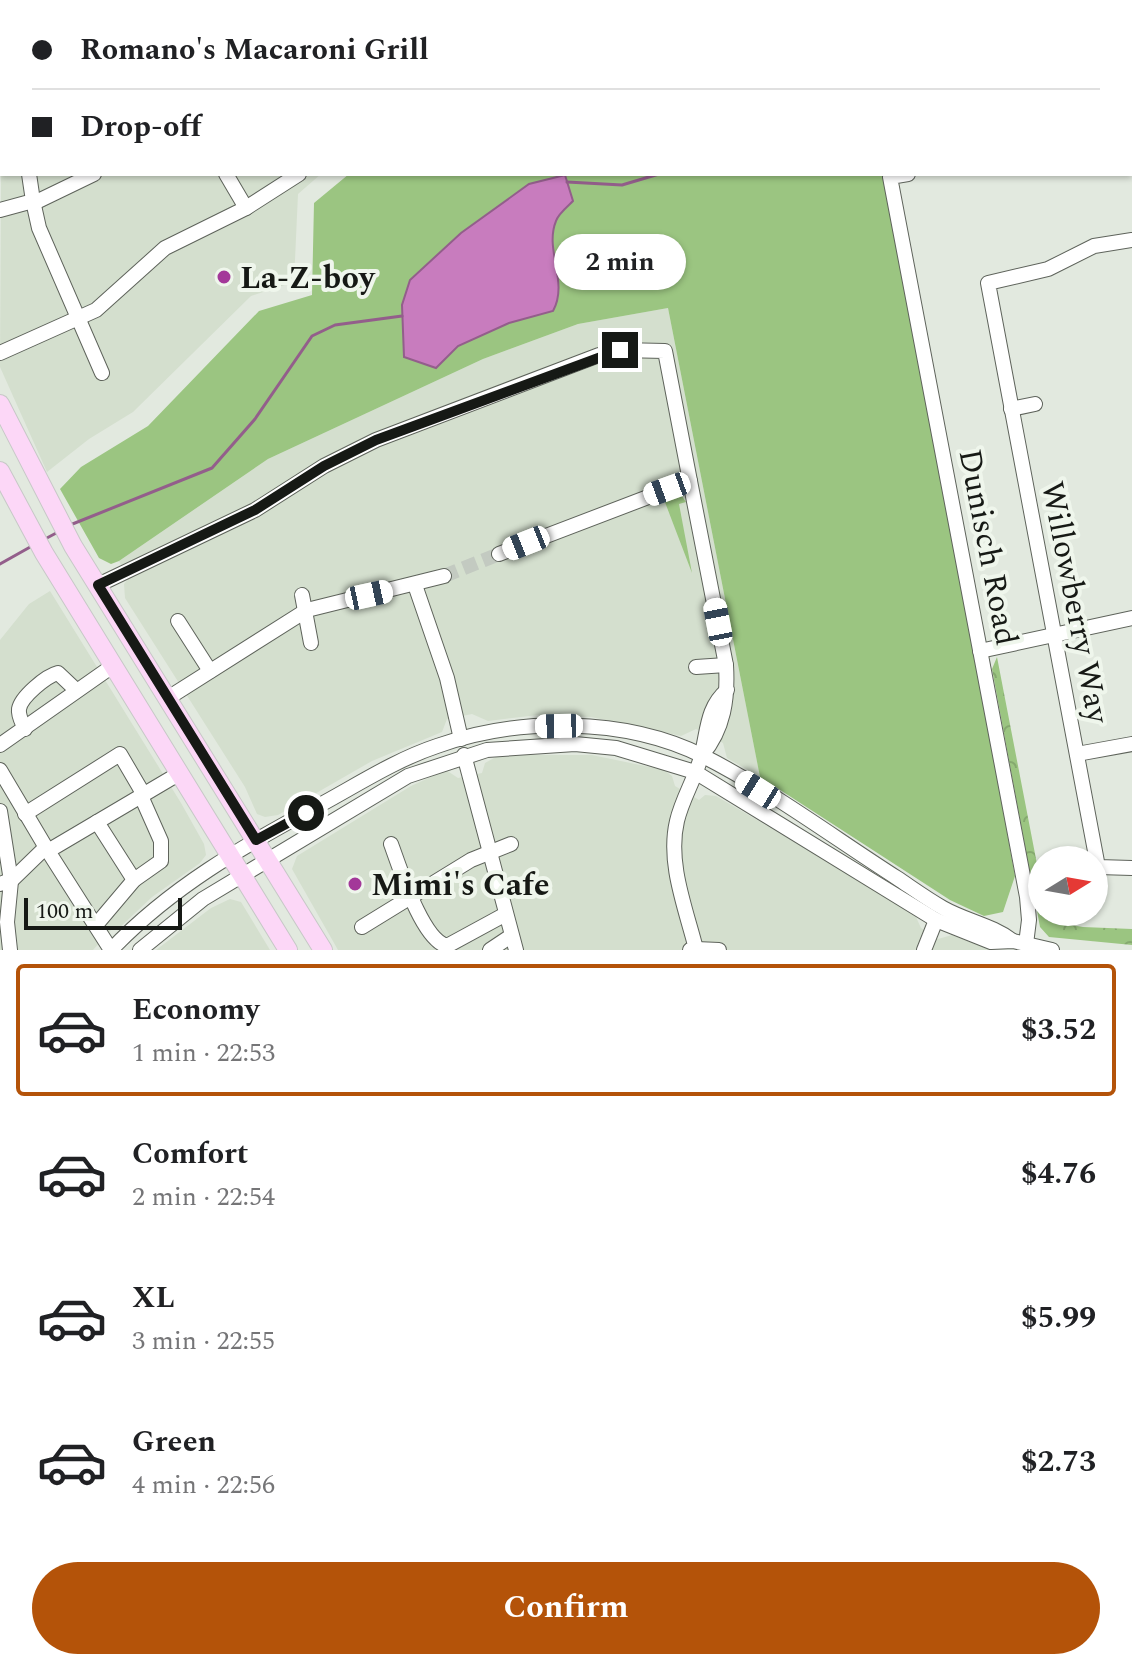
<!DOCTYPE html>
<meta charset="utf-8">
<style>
:root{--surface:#fff;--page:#f6f6f6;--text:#202124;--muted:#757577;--line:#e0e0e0;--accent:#b45309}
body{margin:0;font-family:Spectral,serif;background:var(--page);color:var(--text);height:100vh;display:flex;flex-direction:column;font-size:30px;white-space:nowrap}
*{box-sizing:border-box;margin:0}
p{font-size:26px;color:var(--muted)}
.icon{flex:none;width:44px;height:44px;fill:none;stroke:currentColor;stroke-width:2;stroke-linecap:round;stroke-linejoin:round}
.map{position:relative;height:950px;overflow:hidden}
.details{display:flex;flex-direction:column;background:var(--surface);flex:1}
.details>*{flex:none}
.hud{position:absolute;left:0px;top:0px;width:1132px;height:176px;box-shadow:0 2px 6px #0004;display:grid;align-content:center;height:176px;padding:0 32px;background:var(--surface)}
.needle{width:52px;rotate:79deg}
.tools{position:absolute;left:1028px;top:846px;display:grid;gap:16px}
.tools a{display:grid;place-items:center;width:80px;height:80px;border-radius:50%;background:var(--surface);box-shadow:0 2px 6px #0004;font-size:40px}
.scale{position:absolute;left:24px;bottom:20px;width:158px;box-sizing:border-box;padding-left:8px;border:4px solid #161915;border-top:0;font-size:22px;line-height:28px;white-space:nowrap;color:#161915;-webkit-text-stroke:6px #eff6ec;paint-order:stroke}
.end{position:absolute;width:36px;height:36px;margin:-18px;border:10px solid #161915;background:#fff;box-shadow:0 0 0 4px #fff}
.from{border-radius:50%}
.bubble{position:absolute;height:56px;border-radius:28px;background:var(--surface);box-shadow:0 2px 6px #0004;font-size:26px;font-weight:700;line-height:56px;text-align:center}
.car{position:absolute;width:24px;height:48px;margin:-24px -12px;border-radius:10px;box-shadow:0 0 6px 2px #0007;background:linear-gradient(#fff 24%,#345 0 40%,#fff 0 76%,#345 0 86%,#fff 0)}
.hud b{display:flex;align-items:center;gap:28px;height:76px;font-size:30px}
.hud b+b{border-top:2px solid var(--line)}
.hud i{width:20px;height:20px;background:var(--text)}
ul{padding:14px 0 0;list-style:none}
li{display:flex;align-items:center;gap:24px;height:132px;margin:0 16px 12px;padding:0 16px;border:4px solid transparent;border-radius:8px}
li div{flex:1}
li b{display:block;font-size:30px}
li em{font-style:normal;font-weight:700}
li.active{border-color:var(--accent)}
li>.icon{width:72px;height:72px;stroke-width:1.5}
.button{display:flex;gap:16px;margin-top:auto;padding:16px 32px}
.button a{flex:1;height:92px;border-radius:48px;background:var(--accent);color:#fff;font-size:32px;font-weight:700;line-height:92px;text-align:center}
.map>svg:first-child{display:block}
.built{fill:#d4dfce}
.grass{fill:#9bc581}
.park{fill:url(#park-crowns)}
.water{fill:#c87cbe;stroke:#935e8b;stroke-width:2}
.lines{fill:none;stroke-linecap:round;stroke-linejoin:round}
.stream{stroke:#935e8b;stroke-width:3}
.minor-tunnel{stroke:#c3cac1;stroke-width:14;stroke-dasharray:14 7;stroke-linecap:butt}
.minor-casing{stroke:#5e635b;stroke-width:16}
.major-casing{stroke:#c7c8c7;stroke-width:20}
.minor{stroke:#fff;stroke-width:14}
.major{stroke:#fcd7f7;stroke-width:18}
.route{stroke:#161915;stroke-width:10}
.poi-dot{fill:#a33899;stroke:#eff6ec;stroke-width:3}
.labels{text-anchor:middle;stroke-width:8;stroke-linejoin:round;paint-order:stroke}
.poi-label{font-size:32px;font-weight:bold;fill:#161915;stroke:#eff6ec;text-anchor:start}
.street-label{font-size:32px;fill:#161915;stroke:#eff6ec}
</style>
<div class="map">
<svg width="1132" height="950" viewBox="0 0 1132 950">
<defs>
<pattern id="park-crowns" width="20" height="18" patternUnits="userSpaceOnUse" patternTransform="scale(2)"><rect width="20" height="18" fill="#9bc581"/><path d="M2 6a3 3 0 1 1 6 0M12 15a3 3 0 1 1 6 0" fill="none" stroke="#85a96f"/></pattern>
</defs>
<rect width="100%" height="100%" fill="#e2e9df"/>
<g class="built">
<path d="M2 14V174H321L298 194 294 282 251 296 133 412 89 439 47 472 0 367Z"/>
<path d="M668 308 760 777 727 758 723 743 696 729 681 736 591 717 538 715 488 721 472 714 447 719 442 732 372 761 278 815 265 817 257 814 245 787 125 598 124 584 128 579 119 561 268 459 483 359 578 324Z"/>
<path d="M50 591 181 803 204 844 206 855 200 863 152 897 117 930H111L93 950H0V640L29 604Z"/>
<path d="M525 755H592L664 770 672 776 675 786 699 800 705 795 716 796 851 875 916 917 921 928 938 939 952 935 991 950H338L292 869 297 856 411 786 446 770 458 778 482 773 485 763 496 757Z"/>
<path d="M230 899 241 902 270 950H156L211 908Z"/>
</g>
<g class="grass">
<path d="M349 174H887L1015 876 1003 912 984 916 950 900 760 777 668 308 578 324 483 359 268 459 119 561 111 564 99 558 60 489 81 467 148 426 259 311 312 295 314 203Z"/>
<path d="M679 492 686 502 679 504 692 573 663 497Z"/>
</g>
<path class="park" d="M997 657 1042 890V912H1046L1048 921 1083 927 1132 929V945L1049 937 1040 927 992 669Z"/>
<path class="water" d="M565 175 573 201C568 206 558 214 556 221 544 250 569 282 553 311L509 323 458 346 436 368 404 357 402 305 410 280 461 233 529 184Z"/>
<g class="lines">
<g class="stream">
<path d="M788 0 789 2"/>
<path d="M567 182 622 185 659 174"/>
<path d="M70 525 212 468 255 419 312 336 335 325 402 316"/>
<path d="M45 539 60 531"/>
<path d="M0 564 32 546"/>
</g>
<path class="minor-tunnel" d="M444 576 499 554"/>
<defs>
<g id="minor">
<path d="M116 0 118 2"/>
<path d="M264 0 265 2"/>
<path d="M316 0 317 2"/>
<path d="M420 0 421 2"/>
<path d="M922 0V2"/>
<path d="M1045 0V2"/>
<path d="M580 2 592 0"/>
<path d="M1130 82 1132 85"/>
<path d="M0 91 2 98"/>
<path d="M0 111H2"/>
<path d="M0 144 2 143"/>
<path d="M226 174 246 208"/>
<path d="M908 174 890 177 1027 897 1029 920 1026 944"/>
<path d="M33 201 39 228 102 373"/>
<path d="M34 203 94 174"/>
<path d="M0 210 33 201 29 174"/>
<path d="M1132 240 1094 246 1048 269 988 283 1098 867 1132 868"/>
<path d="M0 353 96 310 165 248 246 208 299 174"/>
<path d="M1011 409 1035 404"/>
<path d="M499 554 690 481 726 665C728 698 724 729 702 755"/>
<path d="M98 585 255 510 324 466 376 440 599 355 620 350 665 351 690 481"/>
<path d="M415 585 447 678 461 739"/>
<path d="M302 595 311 643"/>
<path d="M178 621 210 671"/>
<path d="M980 651 1132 618"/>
<path d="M696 667 726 665"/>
<path d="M168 698 307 610 444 576"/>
<path d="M25 729C22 722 18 716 19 709 21 697 46 676 58 673L76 690"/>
<path d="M0 745 114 665"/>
<path d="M1077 754 1132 744"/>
<path d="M464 755 516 950"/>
<path d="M0 770 48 851"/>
<path d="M180 773 48 851 111 950C170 888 243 846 318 806 357 785 395 760 437 746 518 717 625 717 703 756 770 790 833 837 897 878 912 888 927 899 943 908 966 921 992 925 1013 941"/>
<path d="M0 811 11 881 7 922 10 950"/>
<path d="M25 814 120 754 144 795"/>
<path d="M97 822 134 880"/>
<path d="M391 844C400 868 422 940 447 946L504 915"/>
<path d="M0 884 13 879 46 847"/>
<path d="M96 925 134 880 161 861V841L141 796"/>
<path d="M362 927 471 860 511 844"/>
<path d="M696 949 719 950"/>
<path d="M140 950 203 899 408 776 487 750 575 744 616 748 695 772 936 920 991 942 1013 941 1052 950"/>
<path d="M490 950 511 936"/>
<path d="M690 950 696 949C686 909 667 863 677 821 682 799 695 779 701 757 708 732 706 708 727 690"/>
<path d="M924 950 936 920"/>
</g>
<g id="major">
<path d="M13 2 19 0"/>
<path d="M0 404 73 546 323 950"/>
<path d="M0 471 44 553 288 950"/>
</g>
</defs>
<use href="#minor" class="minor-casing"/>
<use href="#major" class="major-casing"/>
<use href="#minor" class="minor"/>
<use href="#major" class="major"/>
</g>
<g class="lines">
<path class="route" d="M306 813 256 840 98 585 255 510 324 466 376 440 620 350"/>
</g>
<g class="poi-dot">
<circle cx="224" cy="277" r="8"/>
<circle cx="355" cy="884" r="8"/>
</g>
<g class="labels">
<g class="poi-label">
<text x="240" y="288">La-Z-boy</text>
<text x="371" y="895">Mimi's Cafe</text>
</g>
<g class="street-label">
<text transform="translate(989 547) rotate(79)" y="11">Dunisch Road</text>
<text transform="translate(1076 602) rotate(79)" y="11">Willowberry Way</text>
</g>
</g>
</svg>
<div class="tools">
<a><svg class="needle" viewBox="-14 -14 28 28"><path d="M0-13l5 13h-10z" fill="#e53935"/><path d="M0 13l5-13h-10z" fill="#757577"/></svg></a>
</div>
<div class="scale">100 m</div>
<i class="end from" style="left:306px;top:813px"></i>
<i class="end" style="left:620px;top:350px"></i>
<div class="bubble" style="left:554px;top:234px;width:132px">2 min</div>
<i class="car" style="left:667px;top:489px;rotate:250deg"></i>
<i class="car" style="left:526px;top:543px;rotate:248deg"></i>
<i class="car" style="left:369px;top:595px;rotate:78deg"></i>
<i class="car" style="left:718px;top:622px;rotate:349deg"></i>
<i class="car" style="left:559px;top:726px;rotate:269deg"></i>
<i class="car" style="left:758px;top:790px;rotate:302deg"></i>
<div class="hud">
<b><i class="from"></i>Romano's Macaroni Grill</b>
<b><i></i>Drop-off</b>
</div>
</div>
<section class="details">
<ul>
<li class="active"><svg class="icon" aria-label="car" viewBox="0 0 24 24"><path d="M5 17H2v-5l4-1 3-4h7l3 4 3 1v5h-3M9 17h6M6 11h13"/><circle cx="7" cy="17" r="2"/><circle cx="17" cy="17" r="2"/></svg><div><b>Economy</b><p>1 min · 22:53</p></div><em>$3.52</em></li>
<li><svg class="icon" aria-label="car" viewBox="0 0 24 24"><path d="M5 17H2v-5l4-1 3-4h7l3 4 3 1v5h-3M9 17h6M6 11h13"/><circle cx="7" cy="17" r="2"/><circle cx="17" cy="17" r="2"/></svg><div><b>Comfort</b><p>2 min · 22:54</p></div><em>$4.76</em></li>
<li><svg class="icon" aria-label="car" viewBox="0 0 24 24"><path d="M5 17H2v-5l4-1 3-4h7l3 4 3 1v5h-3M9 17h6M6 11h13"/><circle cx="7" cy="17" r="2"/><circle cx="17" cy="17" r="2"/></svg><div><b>XL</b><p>3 min · 22:55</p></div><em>$5.99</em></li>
<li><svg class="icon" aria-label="car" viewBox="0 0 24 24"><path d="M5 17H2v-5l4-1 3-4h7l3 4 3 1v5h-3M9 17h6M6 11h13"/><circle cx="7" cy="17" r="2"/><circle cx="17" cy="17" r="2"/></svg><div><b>Green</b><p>4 min · 22:56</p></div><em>$2.73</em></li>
</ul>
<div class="button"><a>Confirm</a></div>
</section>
